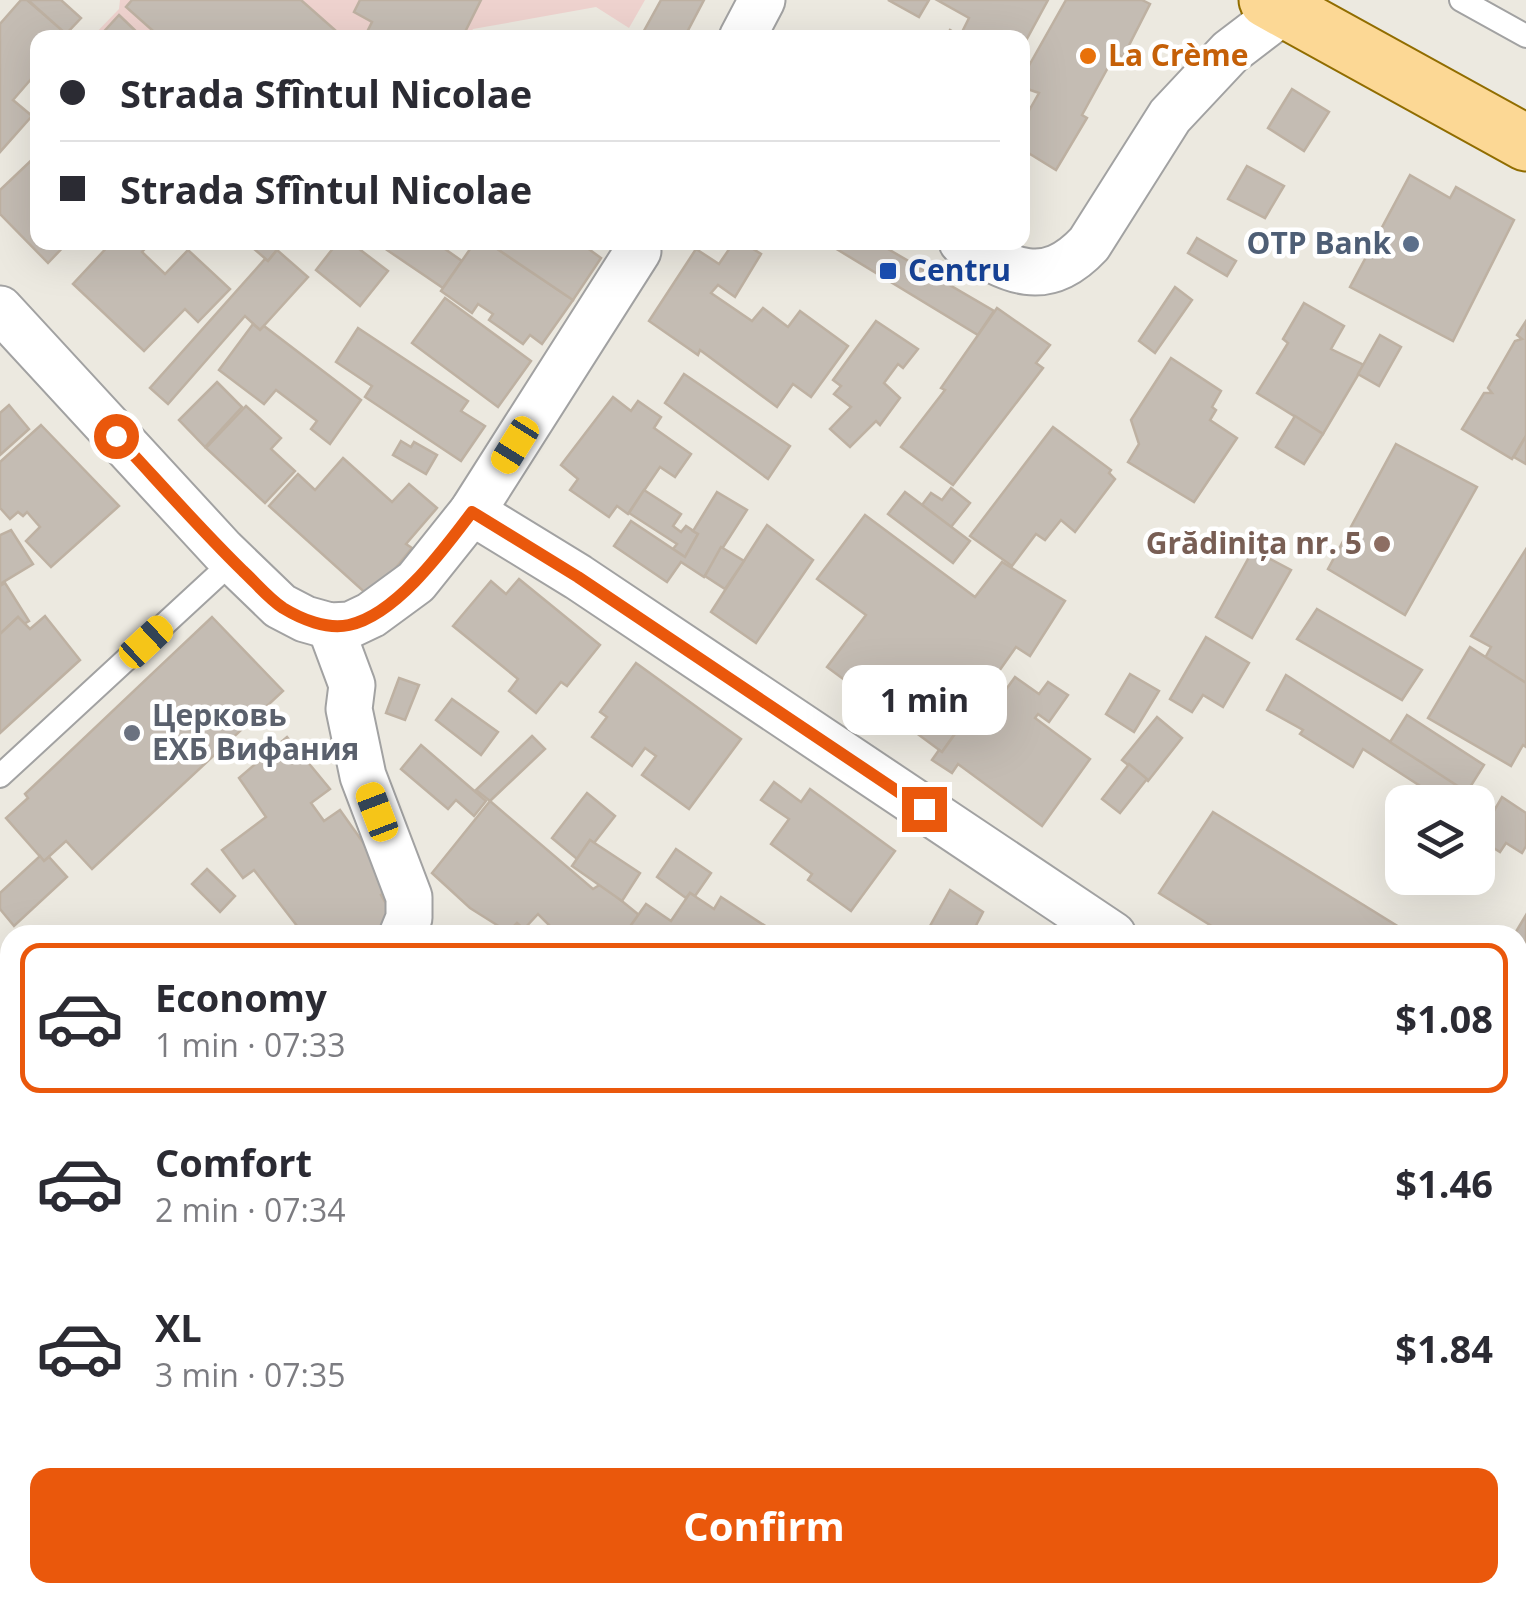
<!DOCTYPE html>
<meta charset="utf-8">
<style>
:root{--surface:#fff;--page:#f2f2f3;--text:#2b2b33;--muted:#7c7c81;--line:#e1e1e2;--accent:#ea580c}
body{margin:0;font-family:"Open Sans",sans-serif;background:var(--page);color:var(--text);height:100vh;display:flex;flex-direction:column;font-size:38px;white-space:nowrap}
*{box-sizing:border-box;margin:0}
p{font-size:32px;color:var(--muted)}
.icon{flex:none;width:55px;height:55px;fill:none;stroke:currentColor;stroke-width:2;stroke-linecap:round;stroke-linejoin:round}
.map{position:relative;flex:1;overflow:hidden}
.side{position:absolute;left:0px;top:925px;width:1528px;height:678px;display:flex;flex-direction:column;background:var(--surface);border-radius:30px 30px 0 0;box-shadow:0 10px 40px #0002}
.side>*{flex:none}
.guide{position:absolute;left:30px;top:30px;width:1000px;height:220px;border-radius:20px;box-shadow:0 10px 40px #0002;display:grid;align-content:center;height:220px;padding:0 30px;background:var(--surface)}
.controls{position:absolute;left:1385px;top:785px;display:grid;gap:20px}
.controls a{display:grid;place-items:center;width:110px;height:110px;border-radius:20px;background:var(--surface);box-shadow:0 10px 40px #0002;font-size:50px}
.end{position:absolute;width:45px;height:45px;margin:-22px;border:12px solid #ea580c;background:#fff;box-shadow:0 0 0 5px #fff}
.from{border-radius:50%}
.bubble{position:absolute;height:70px;border-radius:20px;background:var(--surface);box-shadow:0 10px 40px #0002;font-size:32px;font-weight:700;line-height:70px;text-align:center}
.car{position:absolute;width:30px;height:60px;margin:-30px -15px;border-radius:12px;box-shadow:0 0 8px 2px #0007;background:linear-gradient(#f5c518 24%,#345 0 40%,#f5c518 0 76%,#345 0 86%,#f5c518 0)}
.guide b{display:flex;align-items:center;gap:35px;height:95px;font-size:38px}
.guide b+b{border-top:2px solid var(--line)}
.guide i{width:25px;height:25px;background:var(--text)}
ul{padding:18px 0 0;list-style:none}
li{display:flex;align-items:center;gap:30px;height:150px;margin:0 20px 15px;padding:0 10px;border:5px solid transparent;border-radius:20px}
li div{flex:1}
li b{display:block;font-size:38px}
li em{font-style:normal;font-weight:700}
li.selected{border-color:var(--accent)}
li>.icon{width:90px;height:90px;stroke-width:1.5}
.action{display:flex;gap:20px;margin-top:auto;padding:20px 30px}
.action a{flex:1;height:115px;border-radius:20px;background:var(--accent);color:#fff;font-size:40px;font-weight:700;line-height:115px;text-align:center}
.map>svg:first-child{display:block}
.commercial{fill:#eed2ce}
.building{fill:#c4bcb3;stroke:#beb1a2;stroke-width:2.5}
.lines{fill:none;stroke-linecap:round;stroke-linejoin:round}
.lane-casing{stroke:#a2a2a2;stroke-width:26}
.street-casing{stroke:#a2a2a2;stroke-width:49}
.primary-casing{stroke:#916d00;stroke-width:59}
.lane{stroke:#fff;stroke-width:22}
.street{stroke:#fff;stroke-width:45}
.primary{stroke:#fcd895;stroke-width:55}
.route{stroke:#ea580c;stroke-width:12}
.food-dot{fill:#e8710a;stroke:#fff;stroke-width:4}
.service-dot{fill:#5c6f8a;stroke:#fff;stroke-width:4}
.transit-dot{fill:#1a4fb4;stroke:#fff;stroke-width:4}
.education-dot{fill:#8d6e63;stroke:#fff;stroke-width:4}
.worship-dot{fill:#6b7280;stroke:#fff;stroke-width:4}
.labels{text-anchor:middle;stroke-width:9;stroke-linejoin:round;paint-order:stroke}
.food-label{font-size:30px;font-weight:bold;fill:#c56008;stroke:#fff;text-anchor:start}
.service-label{font-size:30px;font-weight:bold;fill:#4e5e75;stroke:#fff;text-anchor:end}
.transit-label{font-size:30px;font-weight:bold;fill:#164399;stroke:#fff;text-anchor:start}
.education-label{font-size:30px;font-weight:bold;fill:#785e54;stroke:#fff;text-anchor:end}
.worship-label{font-size:30px;font-weight:bold;fill:#5b616d;stroke:#fff;text-anchor:start}
</style>
<div class="map">
<svg width="1526" height="1602" viewBox="0 0 1526 1602">
<rect width="100%" height="100%" fill="#ece9e0"/>
<path class="commercial" d="M120 0H645L629 28 596 7 473 29 468 37 91 38 119 9Z"/>
<g class="building">
<path d="M21 0H27L68 35 38 38V71L13 100 32 116 0 152V24Z"/>
<path d="M28 0H61L81 18 66 34Z"/>
<path d="M132 0H301L344 38H204L201 35 199 38H161L126 7Z"/>
<path d="M360 0H481L462 38H367L365 36 372 22 354 12Z"/>
<path d="M661 0H704L684 38H640Z"/>
<path d="M888 0H929L919 17Z"/>
<path d="M937 0H1048L1022 48V38H945L950 30 960 36 969 18Z"/>
<path d="M1066 0H1142L1150 4 1123 57 1116 53 1082 115 1087 118 1056 170 1022 149V123L1039 93 1022 87V78Z"/>
<path d="M119 15 143 38H98Z"/>
<path d="M1292 89 1329 112 1304 151 1268 128Z"/>
<path d="M38 154V242H68L48 263 0 214V190Z"/>
<path d="M1247 166 1284 186 1265 218 1228 199Z"/>
<path d="M1410 175 1450 198 1456 187 1514 220 1453 341 1350 287Z"/>
<path d="M1197 238 1236 261 1227 276 1188 253Z"/>
<path d="M112 242H151L142 252 165 274 188 250 230 289 198 322 185 309 144 351 73 284Z"/>
<path d="M246 242H283L268 261Z"/>
<path d="M338 242H350L388 271 360 306 316 270Z"/>
<path d="M393 242H435L462 261 443 288 387 250Z"/>
<path d="M475 242H487L573 300 542 344 530 335 523 344 489 320 493 314 478 304 472 313 441 291Z"/>
<path d="M487 242H579L601 258 573 300Z"/>
<path d="M734 242H742L761 254 735 297 718 285 711 293 752 321 763 308 788 327 800 311 848 346 811 397 793 384 777 407 700 350 698 355 649 321 696 249 719 264Z"/>
<path d="M825 242H876L994 311 978 335Z"/>
<path d="M277 250 308 277 260 330 245 316 168 404 150 388 265 259 268 261Z"/>
<path d="M1175 287 1192 300 1155 353 1139 341Z"/>
<path d="M445 298 531 361 498 407 412 343Z"/>
<path d="M1304 303 1344 326 1331 349 1364 365 1323 434 1257 393 1288 343 1283 339Z"/>
<path d="M997 308 1050 345 1036 363 1043 368 953 485 901 447 945 390 941 388Z"/>
<path d="M876 321 918 349 903 368 898 364 884 383 900 398 880 425 876 421 850 447 830 429 851 407 834 394 841 386 833 380Z"/>
<path d="M1526 321V436L1512 459 1462 429 1484 393H1492L1488 388 1515 341 1522 339 1517 335Z"/>
<path d="M253 324 260 330 264 326 361 400 330 444 311 429 317 421 276 390 264 404 219 370Z"/>
<path d="M358 328 468 401 461 411 485 426 461 461 365 397 372 386 336 362Z"/>
<path d="M1380 335 1401 347 1379 386 1358 374Z"/>
<path d="M1171 358 1221 391 1212 407 1216 410 1210 420 1237 438 1194 502 1128 462 1139 444 1131 420Z"/>
<path d="M684 374 790 446 768 479 665 403Z"/>
<path d="M217 382 242 407 205 447 179 420Z"/>
<path d="M613 397 631 411 638 401 661 417 654 428 691 454 675 477 660 467 628 514 617 506 609 517 570 490 578 479 561 465Z"/>
<path d="M9 405 29 429 0 455V413Z"/>
<path d="M246 406 281 438 271 449 295 471 265 503 206 448Z"/>
<path d="M1295 416 1323 434 1304 464 1276 447Z"/>
<path d="M41 425 119 506 51 567 26 541 40 527 27 512 23 516 18 512 10 519 0 508V462Z"/>
<path d="M1053 427 1111 470 1109 473 1115 479 1075 532 1061 520 1045 540 1036 534 1012 566 970 536Z"/>
<path d="M1526 436V464L1514 457Z"/>
<path d="M401 441 411 447 414 442 437 455 426 474 393 455Z"/>
<path d="M1396 444 1477 487 1405 615 1328 569Z"/>
<path d="M343 458 392 502 409 484 437 508 406 544 412 548 371 598 269 506 298 474 315 490Z"/>
<path d="M951 488 970 503 951 527 922 505 931 493 942 500Z"/>
<path d="M644 490 681 514 673 526 681 532 686 526 698 534 685 557 673 549 677 544 629 513Z"/>
<path d="M717 492 747 510 704 577 681 562 667 582 614 546 631 521 685 557 698 534 693 531Z"/>
<path d="M905 492 970 541 953 563 888 514Z"/>
<path d="M865 515 975 597 1002 562 1065 601 1030 656 1016 647 942 752 827 667 866 615 817 579Z"/>
<path d="M767 525 813 560 756 643 711 612Z"/>
<path d="M11 530 33 564 0 584V535Z"/>
<path d="M721 547 744 561 725 589 705 576Z"/>
<path d="M1526 549V683L1485 658 1491 647 1471 636Z"/>
<path d="M1253 550 1291 570 1252 638 1216 617Z"/>
<path d="M519 579 600 645 567 686 561 682 536 713 509 691 518 679 453 626 491 581 506 594Z"/>
<path d="M5 583 29 621 24 624 18 617 0 634V586Z"/>
<path d="M1317 609 1422 670 1402 700 1297 639Z"/>
<path d="M45 616 80 660 0 733V634L18 617 30 629Z"/>
<path d="M212 617 283 691 92 869 66 841 44 861 6 818 28 798 25 794Z"/>
<path d="M1206 637 1249 663 1223 707 1203 695 1192 712 1170 699Z"/>
<path d="M1470 647 1526 683V747L1523 745 1511 766 1428 718Z"/>
<path d="M636 663 741 739 689 809 642 775 656 756 645 748 632 766 592 737 607 717 600 712Z"/>
<path d="M1130 674 1159 691 1134 732 1106 714Z"/>
<path d="M1286 675 1487 804 1478 820V802H1445L1363 749 1353 767 1300 734 1303 730 1267 710Z"/>
<path d="M1015 677 1039 694 1048 682 1068 695 1049 722 1038 714 1035 718 1090 759 1042 826 958 764 952 773 932 760 939 750 942 752 970 713 974 716 989 696 997 702Z"/>
<path d="M399 678 419 685 405 720 386 713Z"/>
<path d="M452 699 498 732 481 755 436 720Z"/>
<path d="M1407 715 1484 765 1467 792 1390 742Z"/>
<path d="M1157 717 1182 738 1148 781 1122 760Z"/>
<path d="M532 736 545 749 490 801 476 790Z"/>
<path d="M287 737 330 789 311 803 324 821 340 810 394 886 381 895 393 916 387 935H304L254 870 243 878 222 850 266 817 239 778Z"/>
<path d="M421 745 486 801 474 816 456 800 448 809 401 769Z"/>
<path d="M1129 764 1147 779 1120 813 1102 799Z"/>
<path d="M774 782 801 802 810 789 895 851 851 911 808 880 812 874 771 844 789 819 761 800Z"/>
<path d="M587 793 615 816 594 843 590 840 577 859 552 838Z"/>
<path d="M1502 797 1526 813V846L1522 853 1506 843 1500 852 1478 838Z"/>
<path d="M490 801 593 889 601 884 639 915 624 935H569L561 928 556 932 538 914 524 929 517 923 508 932 470 908 432 873Z"/>
<path d="M1213 812 1412 935H1226L1159 893Z"/>
<path d="M590 840 640 873 622 901 572 866Z"/>
<path d="M676 849 711 873 695 896 690 893 686 898 657 877Z"/>
<path d="M40 856 44 861 49 857 67 877 14 926 0 909V893Z"/>
<path d="M207 869 235 896 220 912 192 884Z"/>
<path d="M950 890 983 912 971 935H925Z"/>
<path d="M690 893 714 909 721 897 779 935H640L629 928 646 904 671 921Z"/>
<path d="M1526 915V971L1518 966V935H1514Z"/>
<path d="M1526 999V1158L1518 1153V1012Z"/>
<path d="M1518 1324 1526 1331V1402L1518 1416Z"/>
<path d="M910 1592H1009L1003 1602H904Z"/>
<path d="M1371 1592H1403L1397 1602H1383Z"/>
</g>
<g class="lines">
<defs>
<g id="lane">
<path d="M1461 0 1526 36"/>
<path d="M0 776 233 561"/>
</g>
<g id="street">
<path d="M742 38 762 0"/>
<path d="M962 242C1010 271 1045 291 1089 244L1170 116 1230 52 1285 10"/>
<path d="M0 309 223 551 280 606 305 619 330 626 350 625 371 615 416 582 472 512 638 251"/>
<path d="M472 512 578 577 1113 935"/>
<path d="M330 626 352 685 349 709 363 776 409 897V918L402 935"/>
<path d="M1518 1222 1526 1228"/>
<path d="M1518 1529 1526 1517"/>
<path d="M658 1592 663 1602"/>
<path d="M782 1602 788 1592"/>
<path d="M1465 1602 1472 1592"/>
</g>
<path id="primary" d="M1267 0 1526 143"/>
</defs>
<use href="#lane" class="lane-casing"/>
<use href="#street" class="street-casing"/>
<use href="#primary" class="primary-casing"/>
<use href="#lane" class="lane"/>
<use href="#street" class="street"/>
<use href="#primary" class="primary"/>
</g>
<g class="lines">
<path class="route" d="M116 436C158 481 199 528 243 571 256 583 268 598 283 608 301 619 327 630 349 625 396 615 444 549 472 512L578 577 924 809"/>
</g>
<circle class="food-dot" cx="1088" cy="56" r="10"/>
<circle class="service-dot" cx="1411" cy="244" r="10"/>
<rect class="transit-dot" x="878" y="261" width="20" height="20" rx="5"/>
<circle class="education-dot" cx="1382" cy="544" r="10"/>
<circle class="worship-dot" cx="132" cy="733" r="10"/>
<g class="labels">
<g class="food-label">
<text x="1108" y="66">La Crème</text>
</g>
<g class="service-label">
<text x="1391" y="254">OTP Bank</text>
</g>
<g class="transit-label">
<text x="908" y="281">Centru</text>
</g>
<g class="education-label">
<text x="1362" y="554">Grădinița nr. 5</text>
</g>
<g class="worship-label">
<text x="152" y="726">Церковь<tspan x="152" dy="34">ЕХБ Вифания</tspan></text>
</g>
</g>
</svg>
<div class="controls">
<a><svg class="icon" aria-label="layers" viewBox="0 0 24 24"><path d="M12 4l9 5-9 5-9-5zM3 14l9 5 9-5"/></svg></a>
</div>
<i class="end from" style="left:116px;top:436px"></i>
<i class="end" style="left:924px;top:809px"></i>
<div class="bubble" style="left:842px;top:665px;width:165px">1 min</div>
<i class="car" style="left:515px;top:445px;rotate:212deg"></i>
<i class="car" style="left:146px;top:642px;rotate:47deg"></i>
<i class="car" style="left:377px;top:812px;rotate:339deg"></i>
<div class="guide">
<b><i class="from"></i>Strada Sfîntul Nicolae</b>
<b><i></i>Strada Sfîntul Nicolae</b>
</div>
<section class="side">
<ul>
<li class="selected"><svg class="icon" aria-label="car" viewBox="0 0 24 24"><path d="M5 17H2v-5l4-1 3-4h7l3 4 3 1v5h-3M9 17h6M6 11h13"/><circle cx="7" cy="17" r="2"/><circle cx="17" cy="17" r="2"/></svg><div><b>Economy</b><p>1 min · 07:33</p></div><em>$1.08</em></li>
<li><svg class="icon" aria-label="car" viewBox="0 0 24 24"><path d="M5 17H2v-5l4-1 3-4h7l3 4 3 1v5h-3M9 17h6M6 11h13"/><circle cx="7" cy="17" r="2"/><circle cx="17" cy="17" r="2"/></svg><div><b>Comfort</b><p>2 min · 07:34</p></div><em>$1.46</em></li>
<li><svg class="icon" aria-label="car" viewBox="0 0 24 24"><path d="M5 17H2v-5l4-1 3-4h7l3 4 3 1v5h-3M9 17h6M6 11h13"/><circle cx="7" cy="17" r="2"/><circle cx="17" cy="17" r="2"/></svg><div><b>XL</b><p>3 min · 07:35</p></div><em>$1.84</em></li>
</ul>
<div class="action"><a>Confirm</a></div>
</section>
</div>
